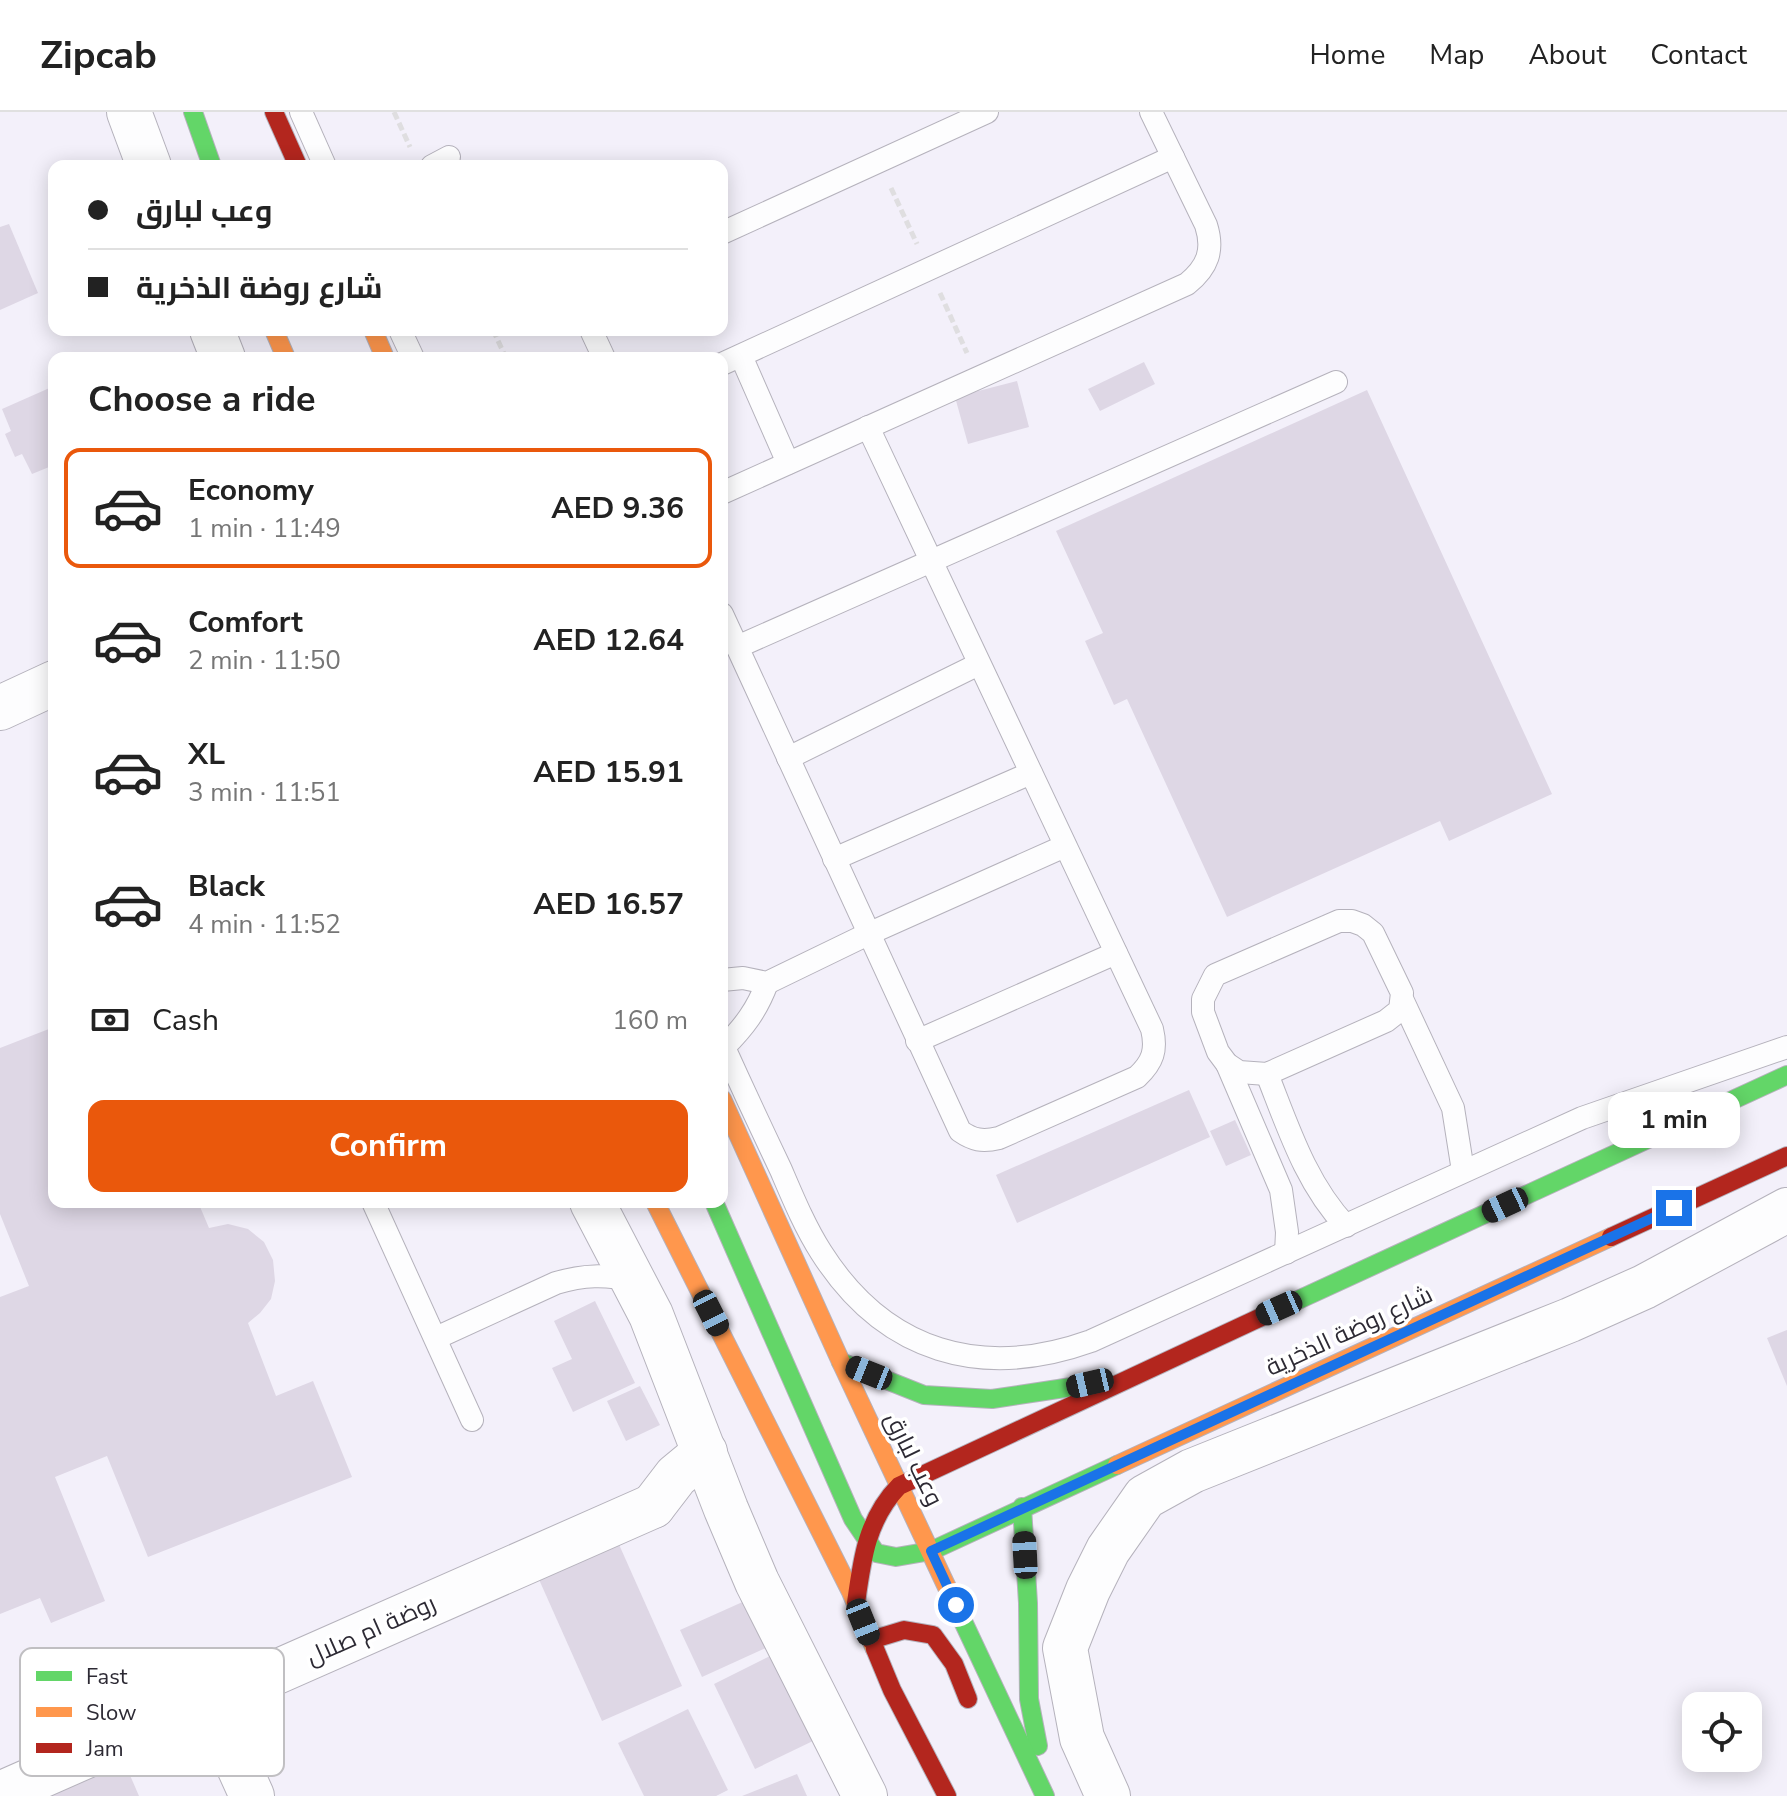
<!DOCTYPE html>
<meta charset="utf-8">
<style>
:root{--surface:#fff;--page:#f2f2f2;--text:#222;--muted:#767676;--line:#e0e0e0;--accent:#ea580c}
body{margin:0;font-family:"Nunito Sans",Cairo,sans-serif;background:var(--page);color:var(--text);height:100vh;display:flex;flex-direction:column;font-size:30px;white-space:nowrap}
*{box-sizing:border-box;margin:0}
p{font-size:26px;color:var(--muted)}
.icon{flex:none;width:44px;height:44px;fill:none;stroke:currentColor;stroke-width:2;stroke-linecap:round;stroke-linejoin:round}
.map{position:relative;flex:1;overflow:hidden}
.details{position:absolute;left:48px;top:240px;width:680px;height:856px;display:flex;flex-direction:column;background:var(--surface);border-radius:16px;box-shadow:0 4px 20px #0003}
.details>*{flex:none}
.hud{position:absolute;left:48px;top:48px;width:680px;height:176px;border-radius:16px;box-shadow:0 4px 20px #0003;display:grid;align-content:center;height:176px;padding:0 40px;background:var(--surface)}
.fabs{position:absolute;left:1682px;top:1580px;display:grid;gap:16px}
.fabs a{display:grid;place-items:center;width:80px;height:80px;border-radius:16px;background:var(--surface);box-shadow:0 4px 20px #0003;font-size:40px}
.end{position:absolute;width:36px;height:36px;margin:-18px;border:10px solid #1a73e8;background:#fff;box-shadow:0 0 0 4px #fff}
.from{border-radius:50%}
.bubble{position:absolute;height:56px;border-radius:16px;background:var(--surface);box-shadow:0 4px 20px #0003;font-size:26px;font-weight:700;line-height:56px;text-align:center}
.car{position:absolute;width:24px;height:48px;margin:-24px -12px;border-radius:10px;box-shadow:0 0 6px 2px #0007;background:linear-gradient(#222 24%,#8ab4d8 0 40%,#222 0 76%,#8ab4d8 0 86%,#222 0)}
.hud b{display:flex;align-items:center;gap:28px;height:76px;font-size:30px}
.hud b+b{border-top:2px solid var(--line)}
.hud i{width:20px;height:20px;background:var(--text)}
ul{padding:0;list-style:none}
li{display:flex;align-items:center;gap:24px;height:120px;margin:0 16px 12px;padding:0 24px;border:4px solid transparent;border-radius:16px}
li div{flex:1}
li b{display:block;font-size:30px}
li em{font-style:normal;font-weight:700}
li.selected{border-color:var(--accent)}
li>.icon{width:72px;height:72px;stroke-width:1.5}
h2{padding:0 40px;font-size:36px;line-height:96px}
.pay{display:flex;align-items:center;gap:20px;height:88px;padding:0 40px;font-size:30px}
.pay p{margin-inline-start:auto}
.cta{display:flex;gap:16px;margin-top:auto;padding:16px 40px}
.cta a{flex:1;height:92px;border-radius:16px;background:var(--accent);color:#fff;font-size:32px;font-weight:700;line-height:92px;text-align:center}
header{display:flex;align-items:center;gap:48px;box-sizing:border-box;height:112px;padding:0 40px;background:var(--surface);border-bottom:2px solid var(--line)}
header strong{font-size:38px}
nav{display:flex;gap:44px;margin-inline-start:auto;font-size:28px}
.map>svg:first-child{display:block}
.building{fill:#ded7e5}
.lines{fill:none;stroke-linecap:round;stroke-linejoin:round}
.lane-casing{stroke:#b5b2bc;stroke-width:24}
.street-casing{stroke:#b5b2bc;stroke-width:46}
.fast-casing{stroke:#b5b2bc;stroke-width:20}
.slow-casing{stroke:#b5b2bc;stroke-width:20}
.jam-casing{stroke:#b5b2bc;stroke-width:20}
.path{stroke:#dfdee0;stroke-width:5;stroke-dasharray:8 4;stroke-linecap:butt}
.lane{stroke:#fdfdfe;stroke-width:22}
.street{stroke:#fdfdfe;stroke-width:44}
.fast{stroke:#63d668;stroke-width:18}
.slow{stroke:#ff974d;stroke-width:18}
.jam{stroke:#b3261e;stroke-width:18}
.route{stroke:#1a73e8;stroke-width:10}
.labels{text-anchor:middle;stroke-width:7;stroke-linejoin:round;paint-order:stroke}
.street-label{font-size:24px;fill:#2d2a34;stroke:#fff}
.key{fill:#fff;stroke:#c0bfc2;stroke-width:2}
.key-label{font-size:22px;fill:#2d2a34}
</style>
<header>
<strong>Zipcab</strong>
<nav><a>Home</a><a>Map</a><a>About</a><a>Contact</a></nav>
</header>
<div class="map">
<svg width="1787" height="1684" viewBox="0 0 1787 1684">
<rect width="100%" height="100%" fill="#f3f0fa"/>
<g class="building">
<path d="M9 112 38 181 0 198V115Z"/>
<path d="M1144 250 1155 272 1100 299 1088 277Z"/>
<path d="M1017 269 1029 315 968 332 955 285Z"/>
<path d="M54 274V353L32 362 22 342 15 345 5 322 11 319 2 297Z"/>
<path d="M1367 278 1552 682 1449 729 1440 709 1227 805 1127 587 1114 593 1085 529 1103 521 1056 419Z"/>
<path d="M54 915V1090H198L209 1116 228 1112 248 1117 264 1130 273 1148 275 1169 271 1187 260 1201 248 1211 276 1284 313 1269 352 1365 148 1445 107 1344 55 1365 105 1489 51 1511 40 1486 0 1502V1185L29 1174 0 1102V936Z"/>
<path d="M1189 978 1210 1025 1017 1111 996 1063Z"/>
<path d="M1235 1008 1251 1043 1226 1054 1210 1019Z"/>
<path d="M595 1189 635 1271 573 1300 552 1256 572 1247 554 1209Z"/>
<path d="M1787 1218V1274L1767 1226Z"/>
<path d="M640 1274 660 1313 626 1329 607 1289Z"/>
<path d="M617 1428 682 1574 602 1609 537 1463Z"/>
<path d="M747 1488 768 1535 702 1565 680 1518Z"/>
<path d="M774 1542 815 1628 755 1657 714 1572Z"/>
<path d="M688 1597 728 1678 716 1684H644L618 1631Z"/>
<path d="M123 1647 139 1684H32Z"/>
<path d="M797 1662 807 1684H742Z"/>
</g>
<g class="lines">
<defs>
<g id="lane">
<path d="M301 0 325 54"/>
<path d="M432 54 449 45"/>
<path d="M722 121 987 0"/>
<path d="M400 218 413 246"/>
<path d="M591 218 604 246"/>
<path d="M741 244 788 351"/>
<path d="M722 252 1173 45"/>
<path d="M722 381 1187 172C1208 155 1214 138 1206 113L1151 0"/>
<path d="M722 502 960 1019C973 1028 982 1030 999 1026L1137 965C1153 950 1157 938 1152 917L868 315"/>
<path d="M737 535 1336 270"/>
<path d="M788 646 979 552"/>
<path d="M834 747 1031 661"/>
<path d="M1339 809H1352L1363 813 1373 821 1402 881 1400 898 1386 909 1267 962 1239 960 1227 952 1218 940 1203 900V887L1215 863Z"/>
<path d="M722 868 743 866 767 871 868 822 1065 734"/>
<path d="M1403 889 1453 996 1463 1059"/>
<path d="M917 929 1116 841"/>
<path d="M722 931C741 973 761 1016 781 1058 793 1086 805 1115 821 1140 885 1241 982 1268 1091 1229L1582 1006 1787 935"/>
<path d="M724 935C744 915 757 898 767 871"/>
<path d="M1227 952 1281 1078 1287 1120 1286 1141"/>
<path d="M1267 962C1288 1015 1306 1072 1346 1114"/>
<path d="M373 1090 472 1308"/>
<path d="M436 1226 556 1171C583 1163 606 1162 633 1169"/>
</g>
<g id="street">
<path d="M129 0 149 54"/>
<path d="M212 218 223 246"/>
<path d="M0 596 54 571"/>
<path d="M592 1090 651 1203 726 1397 757 1470 865 1684"/>
<path d="M653 1394 676 1364 705 1340"/>
<path d="M209 1589 252 1684"/>
<path d="M0 1682 653 1394"/>
<path d="M1108 1684 1082 1626 1065 1536 1088 1478 1108 1438 1145 1385 1192 1359 1570 1208 1644 1175 1787 1098"/>
</g>
<g id="fast">
<path d="M193 0 212 54"/>
<path d="M714 1090 853 1407 876 1441 896 1445 931 1439 1117 1353"/>
<path d="M1272 1200 1787 963"/>
<path d="M841 1250 924 1283 992 1287 1078 1274"/>
<path d="M1022 1395 1028 1491 1029 1587 1038 1634"/>
<path d="M960 1503 1045 1684"/>
</g>
<g id="slow">
<path d="M274 218 286 246"/>
<path d="M373 218 385 246"/>
<path d="M722 987 841 1250 960 1503"/>
<path d="M655 1090 851 1480 875 1537"/>
<path d="M1117 1353 1611 1125"/>
</g>
<g id="jam">
<path d="M274 0 298 54"/>
<path d="M1611 1125 1787 1044"/>
<path d="M856 1491C862 1447 867 1407 899 1374L1272 1200"/>
<path d="M871 1528 904 1518 933 1523 954 1552 968 1587"/>
<path d="M875 1537 892 1578 947 1684"/>
</g>
</defs>
<use href="#lane" class="lane-casing"/>
<use href="#street" class="street-casing"/>
<use href="#fast" class="fast-casing"/>
<use href="#slow" class="slow-casing"/>
<use href="#jam" class="jam-casing"/>
<g class="path">
<path d="M394 0 410 35"/>
<path d="M891 76 917 132"/>
<path d="M940 181 967 241"/>
<path d="M493 218 506 246"/>
</g>
<use href="#lane" class="lane"/>
<use href="#street" class="street"/>
<use href="#fast" class="fast"/>
<use href="#slow" class="slow"/>
<use href="#jam" class="jam"/>
</g>
<g class="lines">
<path class="route" d="M956 1493 931 1439 1674 1096"/>
</g>
<g class="labels">
<g class="street-label">
<text transform="translate(1349 1219) rotate(-25)" y="8">شارع روضة الذخرية</text>
<text transform="translate(914 1347) rotate(64)" y="8">وعب لبارق</text>
<text transform="translate(371 1518) rotate(-24)" y="8">روضة ام صلال</text>
</g>
</g>
<rect x="20" y="1536" width="264" height="128" rx="12" class="key"/>
<rect x="36" y="1559" width="36" height="10" fill="#63d668"/>
<rect x="36" y="1595" width="36" height="10" fill="#ff974d"/>
<rect x="36" y="1631" width="36" height="10" fill="#b3261e"/>
<g class="key-label">
<text x="86" y="1572">Fast</text>
<text x="86" y="1608">Slow</text>
<text x="86" y="1644">Jam</text>
</g>
</svg>
<div class="fabs">
<a><svg class="icon" aria-label="locate" viewBox="0 0 24 24"><circle cx="12" cy="12" r="6"/><path d="M12 2v4M12 18v4M2 12h4M18 12h4"/></svg></a>
</div>
<i class="end from" style="left:956px;top:1493px"></i>
<i class="end" style="left:1674px;top:1096px"></i>
<div class="bubble" style="left:1608px;top:980px;width:132px">1 min</div>
<i class="car" style="left:1505px;top:1093px;rotate:245deg"></i>
<i class="car" style="left:1279px;top:1196px;rotate:246deg"></i>
<i class="car" style="left:711px;top:1201px;rotate:153deg"></i>
<i class="car" style="left:869px;top:1261px;rotate:292deg"></i>
<i class="car" style="left:1090px;top:1271px;rotate:257deg"></i>
<i class="car" style="left:1025px;top:1443px;rotate:357deg"></i>
<i class="car" style="left:863px;top:1510px;rotate:158deg"></i>
<div class="hud">
<b><i class="from"></i>وعب لبارق</b>
<b><i></i>شارع روضة الذخرية</b>
</div>
<section class="details">
<h2>Choose a ride</h2>
<ul>
<li class="selected"><svg class="icon" aria-label="car" viewBox="0 0 24 24"><path d="M5 17H2v-5l4-1 3-4h7l3 4 3 1v5h-3M9 17h6M6 11h13"/><circle cx="7" cy="17" r="2"/><circle cx="17" cy="17" r="2"/></svg><div><b>Economy</b><p>1 min · 11:49</p></div><em>AED 9.36</em></li>
<li><svg class="icon" aria-label="car" viewBox="0 0 24 24"><path d="M5 17H2v-5l4-1 3-4h7l3 4 3 1v5h-3M9 17h6M6 11h13"/><circle cx="7" cy="17" r="2"/><circle cx="17" cy="17" r="2"/></svg><div><b>Comfort</b><p>2 min · 11:50</p></div><em>AED 12.64</em></li>
<li><svg class="icon" aria-label="car" viewBox="0 0 24 24"><path d="M5 17H2v-5l4-1 3-4h7l3 4 3 1v5h-3M9 17h6M6 11h13"/><circle cx="7" cy="17" r="2"/><circle cx="17" cy="17" r="2"/></svg><div><b>XL</b><p>3 min · 11:51</p></div><em>AED 15.91</em></li>
<li><svg class="icon" aria-label="car" viewBox="0 0 24 24"><path d="M5 17H2v-5l4-1 3-4h7l3 4 3 1v5h-3M9 17h6M6 11h13"/><circle cx="7" cy="17" r="2"/><circle cx="17" cy="17" r="2"/></svg><div><b>Black</b><p>4 min · 11:52</p></div><em>AED 16.57</em></li>
</ul>
<div class="pay"><svg class="icon" aria-label="cash" viewBox="0 0 24 24"><path d="M3 7h18v10H3z"/><circle cx="12" cy="12" r="2"/></svg>Cash<p>160 m</p></div>
<div class="cta"><a>Confirm</a></div>
</section>
</div>
